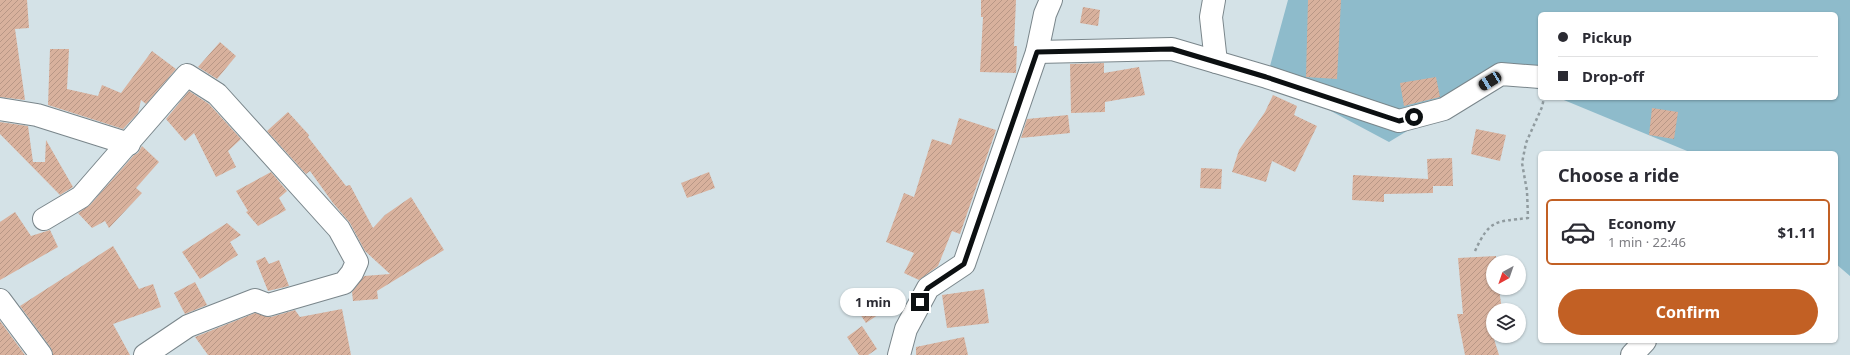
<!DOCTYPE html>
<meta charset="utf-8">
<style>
:root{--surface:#fff;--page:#f7f7f7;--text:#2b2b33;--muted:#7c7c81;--line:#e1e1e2;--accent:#c26024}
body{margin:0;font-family:"Noto Sans",sans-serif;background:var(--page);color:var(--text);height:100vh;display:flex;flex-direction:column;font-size:15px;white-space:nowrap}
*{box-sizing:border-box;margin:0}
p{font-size:13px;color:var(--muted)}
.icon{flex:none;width:22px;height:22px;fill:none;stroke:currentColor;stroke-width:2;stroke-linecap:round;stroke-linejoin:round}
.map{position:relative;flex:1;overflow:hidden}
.panel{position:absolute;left:1538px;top:151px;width:300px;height:192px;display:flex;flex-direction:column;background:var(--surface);border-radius:6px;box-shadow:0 1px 3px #0004}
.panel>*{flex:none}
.top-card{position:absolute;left:1538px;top:12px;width:300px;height:88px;border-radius:6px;box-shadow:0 1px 3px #0004;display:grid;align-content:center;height:88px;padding:0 20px;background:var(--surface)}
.needle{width:26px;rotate:220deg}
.tools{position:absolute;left:1486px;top:255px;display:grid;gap:8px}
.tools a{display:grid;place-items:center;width:40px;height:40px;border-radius:50%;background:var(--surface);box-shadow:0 1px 3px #0004;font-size:20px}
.end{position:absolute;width:18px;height:18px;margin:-9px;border:5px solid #0c1012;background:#fff;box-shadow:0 0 0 2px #fff}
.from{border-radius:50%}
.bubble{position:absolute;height:28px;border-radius:14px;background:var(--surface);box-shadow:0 1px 3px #0004;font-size:13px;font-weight:700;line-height:28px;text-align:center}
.car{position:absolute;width:12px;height:24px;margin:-12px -6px;border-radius:5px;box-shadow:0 0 3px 1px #0007;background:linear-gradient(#222 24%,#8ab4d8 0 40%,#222 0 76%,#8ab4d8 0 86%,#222 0)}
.top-card b{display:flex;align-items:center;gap:14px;height:38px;font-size:15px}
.top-card b+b{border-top:1px solid var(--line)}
.top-card i{width:10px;height:10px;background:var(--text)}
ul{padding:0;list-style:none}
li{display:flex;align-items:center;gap:12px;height:66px;margin:0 8px 6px;padding:0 12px;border:2px solid transparent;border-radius:6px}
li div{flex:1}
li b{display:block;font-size:15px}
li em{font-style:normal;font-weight:700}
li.on{border-color:var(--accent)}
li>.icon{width:36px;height:36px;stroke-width:1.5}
h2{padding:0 20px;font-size:18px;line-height:48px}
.primary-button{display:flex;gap:8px;margin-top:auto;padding:8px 20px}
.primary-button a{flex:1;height:46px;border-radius:24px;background:var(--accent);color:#fff;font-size:16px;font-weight:700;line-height:46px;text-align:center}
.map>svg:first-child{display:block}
.grass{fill:#8ebbcb}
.building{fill:url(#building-hatch)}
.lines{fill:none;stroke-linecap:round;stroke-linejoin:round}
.minor-casing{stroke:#7a868b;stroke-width:24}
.path{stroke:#909b9f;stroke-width:2.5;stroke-dasharray:3 3;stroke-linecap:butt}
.minor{stroke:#fff;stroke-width:22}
.route{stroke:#0c1012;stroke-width:5}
</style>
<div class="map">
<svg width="1850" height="355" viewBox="0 0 1850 355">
<defs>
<pattern id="building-hatch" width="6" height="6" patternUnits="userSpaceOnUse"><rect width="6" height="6" fill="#d8b19d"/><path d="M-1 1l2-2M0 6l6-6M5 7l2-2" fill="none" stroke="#b89786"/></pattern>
</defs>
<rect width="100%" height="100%" fill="#d4e2e7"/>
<path class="grass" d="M1288 0H1850V276L1836 264V153H1692L1559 98H1836V14H1540V90L1501 74 1389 142 1267 77Z"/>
<g class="building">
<path d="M0 0H27L29 28 15 29 25 100 0 97Z"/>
<path d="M981 0H1016L1014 46H1017L1016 73 980 72 983 17H981Z"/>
<path d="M1308 0H1341L1337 79 1306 77Z"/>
<path d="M1083 7 1100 10 1098 26 1080 23Z"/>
<path d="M220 42 236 56 217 79 198 67Z"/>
<path d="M50 49H69L67 89 98 96 102 85 121 93 152 51 176 69 146 104 141 100 138 113 123 129 48 105Z"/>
<path d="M1104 63V73L1139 67 1145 95 1105 102V112L1071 113 1070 64Z"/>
<path d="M1436 77 1440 97 1404 106 1400 83Z"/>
<path d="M189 91 209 104 241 139 228 151 236 167 216 177 194 133 185 141 166 119Z"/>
<path d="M1273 95 1297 106 1294 115 1317 126 1295 172 1272 161 1266 182 1232 172 1239 150 1265 112Z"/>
<path d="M1652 108 1678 112 1674 139 1649 135Z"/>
<path d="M288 112 309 135 308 137 346 186 350 185 373 228 385 215 411 197 444 250 377 291 378 299 353 301 352 292 364 276 390 274 365 251 350 223 333 203 310 171 306 174 267 131Z"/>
<path d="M1068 115 1070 133 1021 138 1027 119Z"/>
<path d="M959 118 996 130 960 234 952 231 938 266 919 280 904 273 914 253 886 242 904 193 914 197 932 139 951 145Z"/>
<path d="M0 122 28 126 33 162H45L46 140 73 187 60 195 0 134Z"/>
<path d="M1476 129 1506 135 1500 161 1471 154Z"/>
<path d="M142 146 159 162 136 188 142 193 109 228 105 221 92 228 78 213 90 205 134 155 138 153Z"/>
<path d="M1452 158 1453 186H1433V193L1384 194V202L1352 200 1353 175 1428 179 1427 159Z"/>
<path d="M1201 168 1222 169 1221 189 1200 188Z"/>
<path d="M271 172 287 191 279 198 286 210 258 226 246 212 248 211 236 191Z"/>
<path d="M709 172 715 188 687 198 681 183Z"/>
<path d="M15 212 31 236 50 230 58 247 0 280V222Z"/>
<path d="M227 223 241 235 230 242 238 255 200 279 182 252Z"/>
<path d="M113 246 139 289 153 284 161 307 113 324 130 355H53L51 348 20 306Z"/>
<path d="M1496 256V262H1493V288L1499 289 1502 310H1493V336L1499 355H1465L1457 314H1463L1458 258Z"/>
<path d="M265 257 269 264 279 260 289 286 268 291 256 261Z"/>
<path d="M195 282 207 305 185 314 174 293Z"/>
<path d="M984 289 989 323 947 328 942 295Z"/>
<path d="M878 293 888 308 866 323 856 308Z"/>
<path d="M342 309 351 355H208L195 337 255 313 271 317 295 310 300 317Z"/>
<path d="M0 321 25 355H0Z"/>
<path d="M862 326 877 349 868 355H859L847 337Z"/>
<path d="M964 337 968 355H916V347Z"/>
</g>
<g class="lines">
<defs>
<g id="minor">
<path d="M1214 0 1211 17 1216 62"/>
<path d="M1037 52 1172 49 1267 77 1399 121 1444 109 1501 74 1540 77"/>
<path d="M0 109 37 115 129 144"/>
<path d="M44 219 81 197 187 75 217 94 339 229 357 262 352 273 344 283 268 305 255 300 188 326 145 355"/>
<path d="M0 300 41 355"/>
<path d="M899 355 906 329 928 288 964 264 1037 52 1045 14 1051 0"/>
<path d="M1632 355 1645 341"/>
</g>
</defs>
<use href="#minor" class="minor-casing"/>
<path class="path" d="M1475 251C1490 219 1495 222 1528 218L1527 191 1522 163 1526 143 1542 107 1544 98"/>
<use href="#minor" class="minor"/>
</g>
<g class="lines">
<path class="route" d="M920 302 928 288 964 264 1037 52 1172 49 1266 77 1399 121 1414 117"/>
</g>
</svg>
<div class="tools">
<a><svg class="needle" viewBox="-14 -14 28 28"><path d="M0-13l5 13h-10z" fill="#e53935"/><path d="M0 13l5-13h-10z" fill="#7c7c81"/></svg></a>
<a><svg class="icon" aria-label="layers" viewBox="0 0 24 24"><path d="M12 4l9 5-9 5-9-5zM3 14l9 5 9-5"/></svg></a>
</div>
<i class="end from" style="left:1414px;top:117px"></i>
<i class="end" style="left:920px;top:302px"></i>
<div class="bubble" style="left:840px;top:288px;width:66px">1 min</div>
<i class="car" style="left:1490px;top:81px;rotate:239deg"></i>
<div class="top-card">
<b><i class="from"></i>Pickup</b>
<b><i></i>Drop-off</b>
</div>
<section class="panel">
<h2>Choose a ride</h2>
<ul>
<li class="on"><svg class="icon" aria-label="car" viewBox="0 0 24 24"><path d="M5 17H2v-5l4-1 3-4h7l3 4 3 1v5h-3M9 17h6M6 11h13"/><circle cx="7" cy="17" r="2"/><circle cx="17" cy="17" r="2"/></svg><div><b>Economy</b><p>1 min · 22:46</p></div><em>$1.11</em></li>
</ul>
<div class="primary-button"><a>Confirm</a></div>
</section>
</div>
